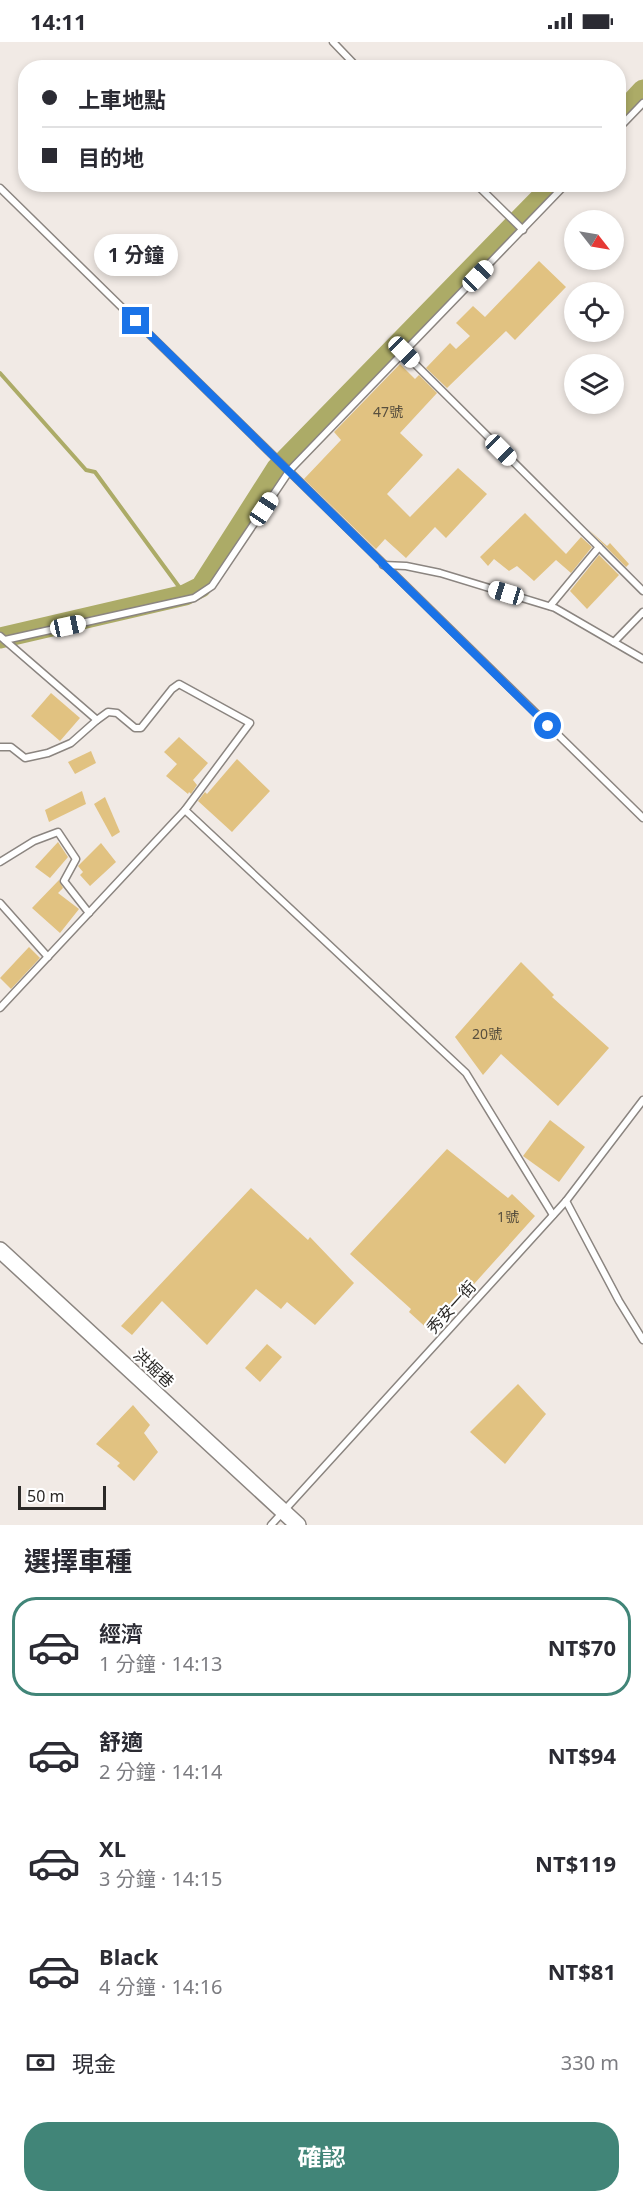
<!DOCTYPE html>
<html lang="zh-TW">
<meta charset="utf-8">
<style>
:root{--surface:#fff;--page:#f7f7f7;--text:#2b2b33;--muted:#7c7c81;--line:#e1e1e2;--accent:#418578}
body{margin:0;font-family:"Noto Sans","Noto Sans TC",sans-serif;background:var(--page);color:var(--text);height:100vh;display:flex;flex-direction:column;font-size:22px;white-space:nowrap}
*{box-sizing:border-box;margin:0}
p{font-size:20px;color:var(--muted)}
.icon{flex:none;width:33px;height:33px;fill:none;stroke:currentColor;stroke-width:2;stroke-linecap:round;stroke-linejoin:round}
.map{position:relative;height:1483px;overflow:hidden}
.side{display:flex;flex-direction:column;background:var(--surface);flex:1}
.side>*{flex:none}
.top-card{position:absolute;left:18px;top:18px;width:608px;height:132px;border-radius:24px;box-shadow:0 3px 9px #0003;display:grid;align-content:center;height:132px;padding:0 24px;background:var(--surface)}
.needle{width:39px;rotate:121deg}
.tools{position:absolute;left:564px;top:168px;display:grid;gap:12px}
.tools a{display:grid;place-items:center;width:60px;height:60px;border-radius:50%;background:var(--surface);box-shadow:0 3px 9px #0003;font-size:30px}
.scale{position:absolute;left:18px;bottom:15px;width:88px;box-sizing:border-box;padding-left:6px;border:3px solid #2b2927;border-top:0;font-size:16px;line-height:21px;white-space:nowrap;color:#2b2927;-webkit-text-stroke:4px #fff;paint-order:stroke}
.end{position:absolute;width:27px;height:27px;margin:-14px;border:8px solid #1a73e8;background:#fff;box-shadow:0 0 0 3px #fff}
.from{border-radius:50%}
.bubble{position:absolute;height:42px;border-radius:21px;background:var(--surface);box-shadow:0 3px 9px #0003;font-size:20px;font-weight:700;line-height:42px;text-align:center}
.car{position:absolute;width:18px;height:36px;margin:-18px -9px;border-radius:8px;box-shadow:0 0 4px 2px #0007;background:linear-gradient(#fff 24%,#345 0 40%,#fff 0 76%,#345 0 86%,#fff 0)}
.top-card b{display:flex;align-items:center;gap:21px;height:57px;font-size:22px}
.top-card b+b{border-top:2px solid var(--line)}
.top-card i{width:15px;height:15px;background:var(--text)}
ul{padding:0;list-style:none}
li{display:flex;align-items:center;gap:18px;height:99px;margin:0 12px 9px;padding:0 12px;border:3px solid transparent;border-radius:24px}
li div{flex:1}
li b{display:block;font-size:22px}
li em{font-style:normal;font-weight:700}
li.current{border-color:var(--accent)}
li>.icon{width:54px;height:54px;stroke-width:1.5}
h2{padding:0 24px;font-size:27px;line-height:72px}
.pay{display:flex;align-items:center;gap:15px;height:66px;padding:0 24px;font-size:22px}
.pay p{margin-inline-start:auto}
.action{display:flex;gap:12px;margin-top:auto;padding:12px 24px}
.action a{flex:1;height:69px;border-radius:24px;background:var(--accent);color:#fff;font-size:24px;font-weight:700;line-height:69px;text-align:center}
.status{display:flex;justify-content:space-between;align-items:center;height:42px;padding:0 30px;background:var(--surface);direction:ltr}
.status svg{height:16px;fill:currentColor}
.map>svg:first-child{display:block}
.lines{fill:none;stroke-linecap:round;stroke-linejoin:round}
.stream{stroke:#acab67;stroke-width:4}
.river{stroke:#acab67;stroke-width:21}
.building{fill:#e1c281}
.service-casing{stroke:#8b8580;stroke-width:9}
.tertiary-casing{stroke:#8b8580;stroke-width:18}
.service{stroke:#fff;stroke-width:6}
.tertiary{stroke:#fff;stroke-width:15}
.route{stroke:#1a73e8;stroke-width:8}
.labels{text-anchor:middle;stroke-width:4.5;stroke-linejoin:round;paint-order:stroke}
.number-label{font-size:14px;fill:#584f3e}
.street-label{font-size:16px;fill:#2b2927;stroke:#fff}
</style>
<div class="status"><b>14:11</b><svg viewBox="0 0 49 12"><path d="M0 12V9h3v3zM5 12V6h3v6zM10 12V3h3v9zM15 12V0h3v12zM26 1h20v11H26zM47 4h2v5h-2z"/></svg></div>
<div class="map">
<svg width="643" height="1483" viewBox="0 0 643 1483">
<rect width="100%" height="100%" fill="#f1eae5"/>
<g class="lines">
<path class="stream" d="M0 331 86 428 95 430 185 553"/>
<g class="river">
<path d="M618 75 643 48"/>
<path d="M0 596 185 553 201 545 277 426 554 142"/>
</g>
</g>
<g class="building">
<path d="M539 219 566 245 515 298 506 289 447 346 426 326 450 301 456 307 470 294 456 281 473 264 485 275Z"/>
<path d="M400 322 415 337 419 333 437 351 400 391 423 413 387 452 410 475 458 426 487 452 446 496 435 485 406 516 385 497 376 507 304 437 341 398 334 390Z"/>
<path d="M525 471 566 512 581 495 592 505 571 531 556 518 534 539 517 524 509 529 494 517 488 524 480 515Z"/>
<path d="M588 487 607 504 610 501 629 522 626 525Z"/>
<path d="M599 513 619 533 587 567 570 549Z"/>
<path d="M51 651 80 676 60 699 31 674Z"/>
<path d="M179 695 208 721 193 738 197 743 191 752 189 750 188 752 166 734 177 722 164 710Z"/>
<path d="M91 709 96 721 75 732 68 720Z"/>
<path d="M237 717 270 749 232 790 198 759 205 750 207 752Z"/>
<path d="M82 749 86 762 49 780 45 768Z"/>
<path d="M105 755 120 790 112 795 94 762Z"/>
<path d="M58 800 68 815 50 836 35 825Z"/>
<path d="M101 801 116 820 90 844 80 833 83 830 78 824Z"/>
<path d="M59 838 63 846 58 851 79 867 60 891 32 866Z"/>
<path d="M29 905 40 916 11 947 0 936Z"/>
<path d="M521 920 554 953 552 955 609 1006 558 1064 501 1012 483 1033 455 995Z"/>
<path d="M550 1078 585 1105 559 1140 523 1114Z"/>
<path d="M447 1107 508 1156 512 1152 535 1174 431 1290 409 1270 411 1267 350 1212Z"/>
<path d="M251 1146 308 1198 310 1195 354 1241 315 1283 287 1260 281 1267 256 1247 207 1303 162 1259 132 1293 121 1284Z"/>
<path d="M267 1302 282 1315 260 1340 245 1326Z"/>
<path d="M518 1342 546 1372 505 1422 470 1390Z"/>
<path d="M133 1363 150 1383 144 1391 158 1410 134 1439 117 1424 120 1421 96 1402Z"/>
</g>
<g class="lines">
<defs>
<g id="service">
<path d="M333 0 358 26"/>
<path d="M618 87 643 61"/>
<path d="M476 142 523 188"/>
<path d="M0 146 643 776"/>
<path d="M403 310 599 505 550 564"/>
<path d="M599 505 643 549"/>
<path d="M383 523 406 524 440 531 555 566 643 617"/>
<path d="M0 594 97 678 108 670 117 671 135 686H141L172 647 179 642 250 681 185 768 0 966"/>
<path d="M5 598 194 556 212 544 290 428 566 142"/>
<path d="M614 600 643 570"/>
<path d="M0 705H11L25 716 48 711 71 701 97 678"/>
<path d="M185 768 466 1031 553 1173"/>
<path d="M0 820 34 799 58 790 76 817 64 839 89 871"/>
<path d="M0 861 48 915"/>
<path d="M566 1159 619 1259 643 1298"/>
<path d="M271 1483 566 1159 643 1058"/>
</g>
<path id="tertiary" d="M0 1208 298 1483"/>
</defs>
<use href="#service" class="service-casing"/>
<use href="#tertiary" class="tertiary-casing"/>
<use href="#service" class="service"/>
<use href="#tertiary" class="tertiary"/>
</g>
<g class="lines">
<path class="route" d="M136 279 548 684"/>
</g>
<g class="labels">
<g class="number-label">
<text x="388" y="375">47號</text>
<text x="487" y="997">20號</text>
<text x="508" y="1180">1號</text>
</g>
<g class="street-label">
<text transform="translate(451 1265) rotate(-48)" y="6">秀安一街</text>
<text transform="translate(154 1326) rotate(43)" y="6">洪堀巷</text>
</g>
</g>
</svg>
<div class="tools">
<a><svg class="needle" viewBox="-14 -14 28 28"><path d="M0-13l5 13h-10z" fill="#e53935"/><path d="M0 13l5-13h-10z" fill="#7c7c81"/></svg></a>
<a><svg class="icon" aria-label="locate" viewBox="0 0 24 24"><circle cx="12" cy="12" r="6"/><path d="M12 2v4M12 18v4M2 12h4M18 12h4"/></svg></a>
<a><svg class="icon" aria-label="layers" viewBox="0 0 24 24"><path d="M12 4l9 5-9 5-9-5zM3 14l9 5 9-5"/></svg></a>
</div>
<div class="scale">50 m</div>
<i class="end from" style="left:548px;top:684px"></i>
<i class="end" style="left:136px;top:279px"></i>
<div class="bubble" style="left:94px;top:192px;width:84px">1 分鐘</div>
<i class="car" style="left:478px;top:234px;rotate:44deg"></i>
<i class="car" style="left:404px;top:310px;rotate:135deg"></i>
<i class="car" style="left:501px;top:408px;rotate:135deg"></i>
<i class="car" style="left:264px;top:467px;rotate:34deg"></i>
<i class="car" style="left:506px;top:551px;rotate:287deg"></i>
<i class="car" style="left:68px;top:584px;rotate:78deg"></i>
<div class="top-card">
<b><i class="from"></i>上車地點</b>
<b><i></i>目的地</b>
</div>
</div>
<section class="side">
<h2>選擇車種</h2>
<ul>
<li class="current"><svg class="icon" aria-label="car" viewBox="0 0 24 24"><path d="M5 17H2v-5l4-1 3-4h7l3 4 3 1v5h-3M9 17h6M6 11h13"/><circle cx="7" cy="17" r="2"/><circle cx="17" cy="17" r="2"/></svg><div><b>經濟</b><p>1 分鐘 · 14:13</p></div><em>NT$70</em></li>
<li><svg class="icon" aria-label="car" viewBox="0 0 24 24"><path d="M5 17H2v-5l4-1 3-4h7l3 4 3 1v5h-3M9 17h6M6 11h13"/><circle cx="7" cy="17" r="2"/><circle cx="17" cy="17" r="2"/></svg><div><b>舒適</b><p>2 分鐘 · 14:14</p></div><em>NT$94</em></li>
<li><svg class="icon" aria-label="car" viewBox="0 0 24 24"><path d="M5 17H2v-5l4-1 3-4h7l3 4 3 1v5h-3M9 17h6M6 11h13"/><circle cx="7" cy="17" r="2"/><circle cx="17" cy="17" r="2"/></svg><div><b>XL</b><p>3 分鐘 · 14:15</p></div><em>NT$119</em></li>
<li><svg class="icon" aria-label="car" viewBox="0 0 24 24"><path d="M5 17H2v-5l4-1 3-4h7l3 4 3 1v5h-3M9 17h6M6 11h13"/><circle cx="7" cy="17" r="2"/><circle cx="17" cy="17" r="2"/></svg><div><b>Black</b><p>4 分鐘 · 14:16</p></div><em>NT$81</em></li>
</ul>
<div class="pay"><svg class="icon" aria-label="cash" viewBox="0 0 24 24"><path d="M3 7h18v10H3z"/><circle cx="12" cy="12" r="2"/></svg>現金<p>330 m</p></div>
<div class="action"><a>確認</a></div>
</section>
